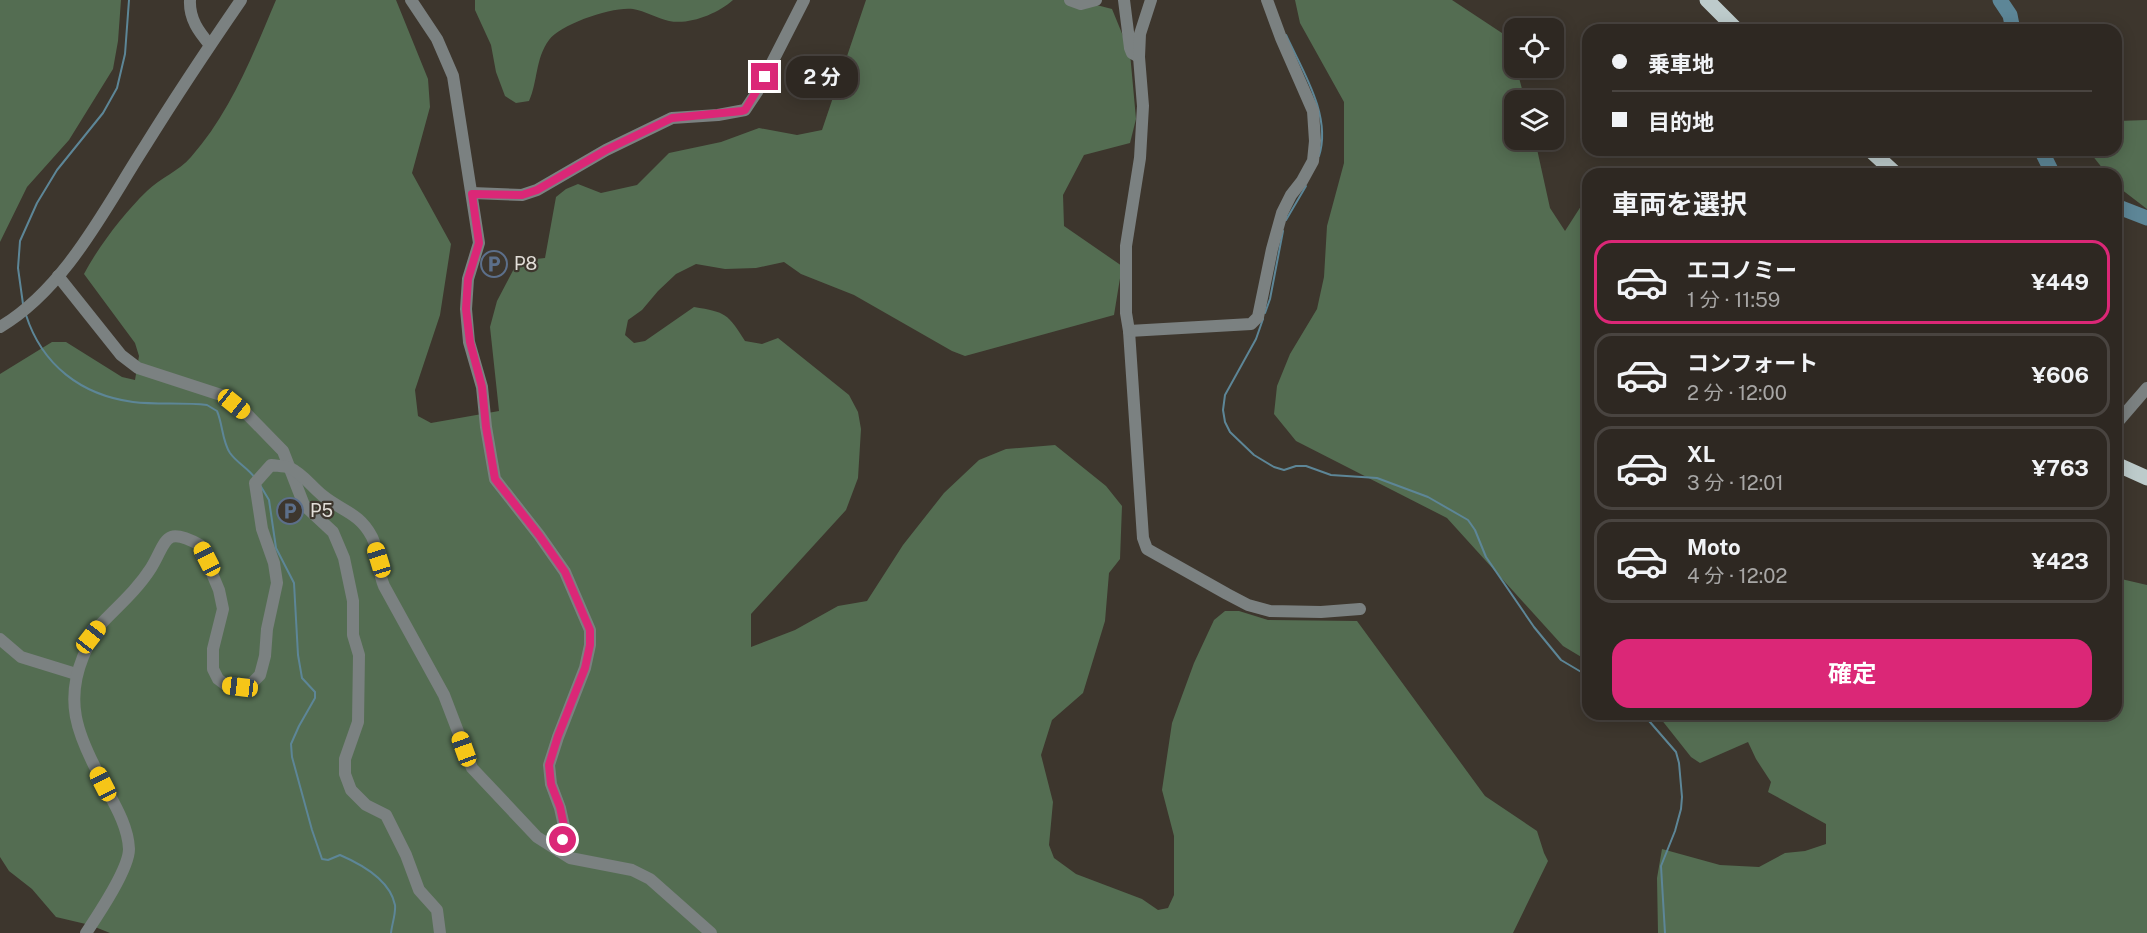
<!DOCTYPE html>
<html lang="ja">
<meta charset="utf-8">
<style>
:root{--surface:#2e2822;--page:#3a342f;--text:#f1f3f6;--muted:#a7a6a5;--line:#494440;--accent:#db2777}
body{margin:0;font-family:"Public Sans","Noto Sans JP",sans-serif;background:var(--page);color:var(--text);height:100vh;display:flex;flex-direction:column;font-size:22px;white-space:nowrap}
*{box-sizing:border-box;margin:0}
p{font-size:20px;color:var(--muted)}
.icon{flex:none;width:33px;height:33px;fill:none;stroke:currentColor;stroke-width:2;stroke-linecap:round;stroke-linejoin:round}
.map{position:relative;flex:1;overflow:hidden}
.side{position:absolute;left:1582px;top:168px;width:540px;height:552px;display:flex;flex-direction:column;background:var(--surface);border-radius:18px;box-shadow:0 3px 15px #0003,0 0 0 2px var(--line)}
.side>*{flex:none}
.banner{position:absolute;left:1582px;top:24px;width:540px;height:132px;border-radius:18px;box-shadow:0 3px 15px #0003,0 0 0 2px var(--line);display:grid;align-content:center;height:132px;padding:0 30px;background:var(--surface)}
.tools{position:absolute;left:1504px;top:18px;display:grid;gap:12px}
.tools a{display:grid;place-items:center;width:60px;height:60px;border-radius:12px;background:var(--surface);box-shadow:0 3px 15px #0003,0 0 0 2px var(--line);font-size:30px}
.end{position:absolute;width:27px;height:27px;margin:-14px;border:8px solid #db2777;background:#fff;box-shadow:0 0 0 3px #fff}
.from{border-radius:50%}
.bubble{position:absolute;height:42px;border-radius:18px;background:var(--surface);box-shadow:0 3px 15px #0003,0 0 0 2px var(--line);font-size:20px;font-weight:700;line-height:42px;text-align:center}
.car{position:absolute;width:18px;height:36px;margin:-18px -9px;border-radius:8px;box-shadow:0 0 4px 2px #0007;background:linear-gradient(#f5c518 24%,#345 0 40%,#f5c518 0 76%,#345 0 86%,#f5c518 0)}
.banner b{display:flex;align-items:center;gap:21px;height:57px;font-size:22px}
.banner b+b{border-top:2px solid var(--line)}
.banner i{width:15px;height:15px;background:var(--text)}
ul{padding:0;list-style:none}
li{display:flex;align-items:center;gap:18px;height:84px;margin:0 12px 9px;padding:0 18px;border:3px solid var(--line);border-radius:18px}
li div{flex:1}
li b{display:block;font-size:22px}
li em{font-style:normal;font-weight:700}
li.on{border-color:var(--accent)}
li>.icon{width:54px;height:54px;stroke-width:1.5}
h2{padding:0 30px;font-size:27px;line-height:72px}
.action{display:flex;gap:12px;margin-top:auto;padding:12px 30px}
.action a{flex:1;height:69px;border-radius:18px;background:var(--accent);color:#fff;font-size:24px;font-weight:700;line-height:69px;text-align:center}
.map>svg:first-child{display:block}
.forest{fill:#546d52}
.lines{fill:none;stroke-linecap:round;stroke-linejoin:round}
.stream{stroke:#5d8697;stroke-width:2}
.river{stroke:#5d8697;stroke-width:15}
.minor{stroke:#7b8181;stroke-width:12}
.major{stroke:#bdcbcb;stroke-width:15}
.route{stroke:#db2777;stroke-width:8}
.labels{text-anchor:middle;stroke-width:4.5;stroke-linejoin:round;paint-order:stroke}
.poi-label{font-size:18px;fill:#e3dfd9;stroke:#3d362d;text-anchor:start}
</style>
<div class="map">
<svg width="2147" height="933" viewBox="0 0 2147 933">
<rect width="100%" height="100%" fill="#3d362d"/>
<g class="forest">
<path d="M0 0H121L118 41 113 69 69 140 27 187 0 242Z"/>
<path d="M276 0H396L428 79 430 107 412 173 451 244 440 315 415 390 418 416 431 423 499 411 490 327 497 301 518 261 545 258 556 197 566 189 578 184 601 193 637 185 669 153 721 142 759 128 797 135 822 130 866 0H1077L1112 9 1130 53 1136 119 1130 143 1084 155 1063 195 1064 226 1122 266 1114 315 965 356 952 351 854 295 801 274 784 262 756 268 725 269 696 264 676 274 658 291 642 310 628 320 625 335 634 343 645 341 694 307C726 312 728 314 745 341L762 344 778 338 849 395 858 412 861 429 858 478 846 510 751 614V647L795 630 838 606 867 601 903 545 944 493 979 460 1006 449 1055 445 1106 486 1122 506 1120 559 1109 573 1105 621 1083 693 1052 720 1041 755 1053 802 1049 845 1054 858 1076 874 1142 899 1158 910 1168 908 1174 895V836L1162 790 1172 723 1194 663 1214 620 1225 611H1239L1268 620 1357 621 1485 796 1537 831 1544 853 1548 861 1513 933H110L90 925 56 917 32 889 9 871 0 857V374L52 342H66L122 377 135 380 139 356 135 343 84 274C98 247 125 212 147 191 160 178 179 171 191 157 231 112 253 54 276 0Z"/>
<path d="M475 0H733C717 14 690 25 669 21 657 18 645 11 633 9 614 6 560 24 549 40 535 59 538 81 529 101L516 103 505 96 496 72 491 45 475 10Z"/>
<path d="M1295 0H1452L1508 37 1525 100H1515V140H1535L1550 208 1565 231 1583 203 1588 187V661L1563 646 1447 518 1296 441 1274 414 1277 386 1290 354 1317 309 1324 277 1327 226 1344 163V102L1300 23Z"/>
<path d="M2147 120V209L2117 186 2116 174H2107L2088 150H2116L2117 121Z"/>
<path d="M1595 168 1637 172 1643 174H1593Z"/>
<path d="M2117 578 2147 585V933H1658L1657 878 1662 849 1720 865 1759 867 1785 853 1805 851 1826 844V824L1768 792 1771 782 1756 759 1748 742 1700 763 1691 757 1657 714H2116Z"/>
</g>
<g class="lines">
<g class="stream">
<path d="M1286 35C1302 70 1332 116 1319 156"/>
<path d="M1286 220 1306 186"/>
<path d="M23 304 18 268 20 241 37 203 57 170 103 113 117 88 125 54 129 0"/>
<path d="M1265 313 1270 299 1283 231"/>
<path d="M26 315C42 365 81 395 133 402 158 405 183 402 207 405L217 411C223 425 222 441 230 453 237 463 248 468 255 478"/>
<path d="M1263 319 1256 339 1225 395 1223 410 1225 422 1230 432 1254 455 1274 467 1284 470 1296 466H1306L1331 475 1377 478 1428 497 1468 520 1475 530 1486 557 1534 627 1561 660 1588 676"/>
<path d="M260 485 269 500 276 548 294 583 298 655 302 678 315 692V698L299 726 291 744 292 757 312 830 322 859 328 860 340 855C361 864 390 880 395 905 396 913 392 924 391 933"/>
<path d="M1643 714 1676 752 1679 763 1682 797 1681 809 1675 831 1661 866 1665 933"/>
</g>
<g class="river">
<path d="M2000 0 2010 15 2013 30"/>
<path d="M2041 150 2053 174"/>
<path d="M2116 206 2147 218"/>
</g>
<g class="minor">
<path d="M190 0C189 19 199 32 210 45"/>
<path d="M411 0 437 39 453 76 479 243 468 279 466 309 469 342 482 387 486 427 495 479 539 535 565 572 590 630V645L585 668 558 737 549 765 551 784 560 808 564 826 563 840 559 851"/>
<path d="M1070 0 1081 4 1096 0"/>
<path d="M1124 0 1130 48 1132 53 1139 57"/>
<path d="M1151 0 1140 34 1139 57 1143 106 1140 158 1126 246V313L1129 331 1143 538 1147 549 1227 594 1248 605 1270 611 1321 612 1360 609"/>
<path d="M472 193 522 195 537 190 606 150 672 118 718 115 745 110 757 92 804 0"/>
<path d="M58 276 121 355 138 368 224 396 244 411 283 451 304 505 333 532 344 558 353 601V635L359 655 358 722 345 759V774L351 790 366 805 386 815 406 855 419 890 437 910 440 933"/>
<path d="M0 327C66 288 105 208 145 146 176 96 208 48 241 0"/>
<path d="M1129 331 1251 324 1258 317 1272 249 1282 213 1291 195 1302 181 1313 161 1315 141 1313 111 1281 38 1267 0"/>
<path d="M2116 424 2147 388"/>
<path d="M0 639 21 657 76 674"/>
<path d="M86 933C98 915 129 869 129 849 128 822 109 796 98 773 77 733 65 701 83 657 88 645 92 635 100 625 118 606 137 590 151 568 167 542 163 525 200 545L219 590 223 609 213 649V669L218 679 226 685 240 687 252 683 260 675 265 656 267 629 277 583 274 563 262 529 255 483 271 465C277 466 285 466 290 468 303 474 311 486 322 495 341 511 359 512 372 537 380 553 377 570 384 586L444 695 472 768 537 837 570 858 632 870 650 879 711 933"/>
</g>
<g class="major">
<path d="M1707 0 1737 30"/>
<path d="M1870 150 1896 174"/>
<path d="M2116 464 2147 478"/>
</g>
</g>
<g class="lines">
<path class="route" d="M563 840 564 826 560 807 551 784 549 765 558 736 585 668 590 645V630L565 572 539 535 495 479 486 427 482 387 470 342 466 309 468 279 479 243 472 194 522 195 537 190 606 150 672 118 742 111 745 110 765 77"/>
</g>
<defs>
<symbol id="parking-ring" viewBox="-11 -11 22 22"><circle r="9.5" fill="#3d362d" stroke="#5c6f8a" stroke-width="1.5"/><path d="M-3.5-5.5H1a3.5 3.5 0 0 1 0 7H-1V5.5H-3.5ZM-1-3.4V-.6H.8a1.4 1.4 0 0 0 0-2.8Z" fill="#5c6f8a"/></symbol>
</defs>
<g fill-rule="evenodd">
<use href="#parking-ring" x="479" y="249" width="30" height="30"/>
<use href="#parking-ring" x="275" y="496" width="30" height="30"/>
</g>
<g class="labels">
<g class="poi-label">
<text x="514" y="270">P8</text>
<text x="310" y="517">P5</text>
</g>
</g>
</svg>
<div class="tools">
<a><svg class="icon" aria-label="locate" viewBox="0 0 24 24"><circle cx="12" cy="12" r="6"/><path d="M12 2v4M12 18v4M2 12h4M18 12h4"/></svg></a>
<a><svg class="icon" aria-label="layers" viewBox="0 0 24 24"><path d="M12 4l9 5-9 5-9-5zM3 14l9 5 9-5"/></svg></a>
</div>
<i class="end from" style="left:563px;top:840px"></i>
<i class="end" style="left:765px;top:77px"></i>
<div class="bubble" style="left:786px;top:56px;width:72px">2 分</div>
<i class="car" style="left:234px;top:404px;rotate:129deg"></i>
<i class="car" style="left:207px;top:559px;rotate:333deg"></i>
<i class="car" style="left:379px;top:560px;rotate:343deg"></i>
<i class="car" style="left:91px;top:637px;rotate:38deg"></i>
<i class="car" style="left:240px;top:687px;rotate:277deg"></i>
<i class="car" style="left:464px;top:749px;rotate:340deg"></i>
<i class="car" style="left:103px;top:784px;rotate:333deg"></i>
<div class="banner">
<b><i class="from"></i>乗車地</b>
<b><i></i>目的地</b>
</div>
<section class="side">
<h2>車両を選択</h2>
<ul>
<li class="on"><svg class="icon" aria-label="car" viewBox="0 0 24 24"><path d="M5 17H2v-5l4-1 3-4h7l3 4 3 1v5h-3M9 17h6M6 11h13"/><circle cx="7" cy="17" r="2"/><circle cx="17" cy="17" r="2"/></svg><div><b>エコノミー</b><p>1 分 · 11:59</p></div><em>¥449</em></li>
<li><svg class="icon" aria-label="car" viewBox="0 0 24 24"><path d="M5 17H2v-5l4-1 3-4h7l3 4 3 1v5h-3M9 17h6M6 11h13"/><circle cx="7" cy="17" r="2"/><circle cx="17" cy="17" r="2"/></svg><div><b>コンフォート</b><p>2 分 · 12:00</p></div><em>¥606</em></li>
<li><svg class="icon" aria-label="car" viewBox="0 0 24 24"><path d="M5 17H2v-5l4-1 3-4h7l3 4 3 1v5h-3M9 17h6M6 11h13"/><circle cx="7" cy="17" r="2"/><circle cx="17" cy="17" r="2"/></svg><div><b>XL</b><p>3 分 · 12:01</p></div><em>¥763</em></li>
<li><svg class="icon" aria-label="car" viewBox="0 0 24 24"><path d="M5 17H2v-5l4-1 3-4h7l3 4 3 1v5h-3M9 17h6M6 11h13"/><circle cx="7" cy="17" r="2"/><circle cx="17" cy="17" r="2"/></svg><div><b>Moto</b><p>4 分 · 12:02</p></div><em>¥423</em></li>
</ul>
<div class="action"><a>確定</a></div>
</section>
</div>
